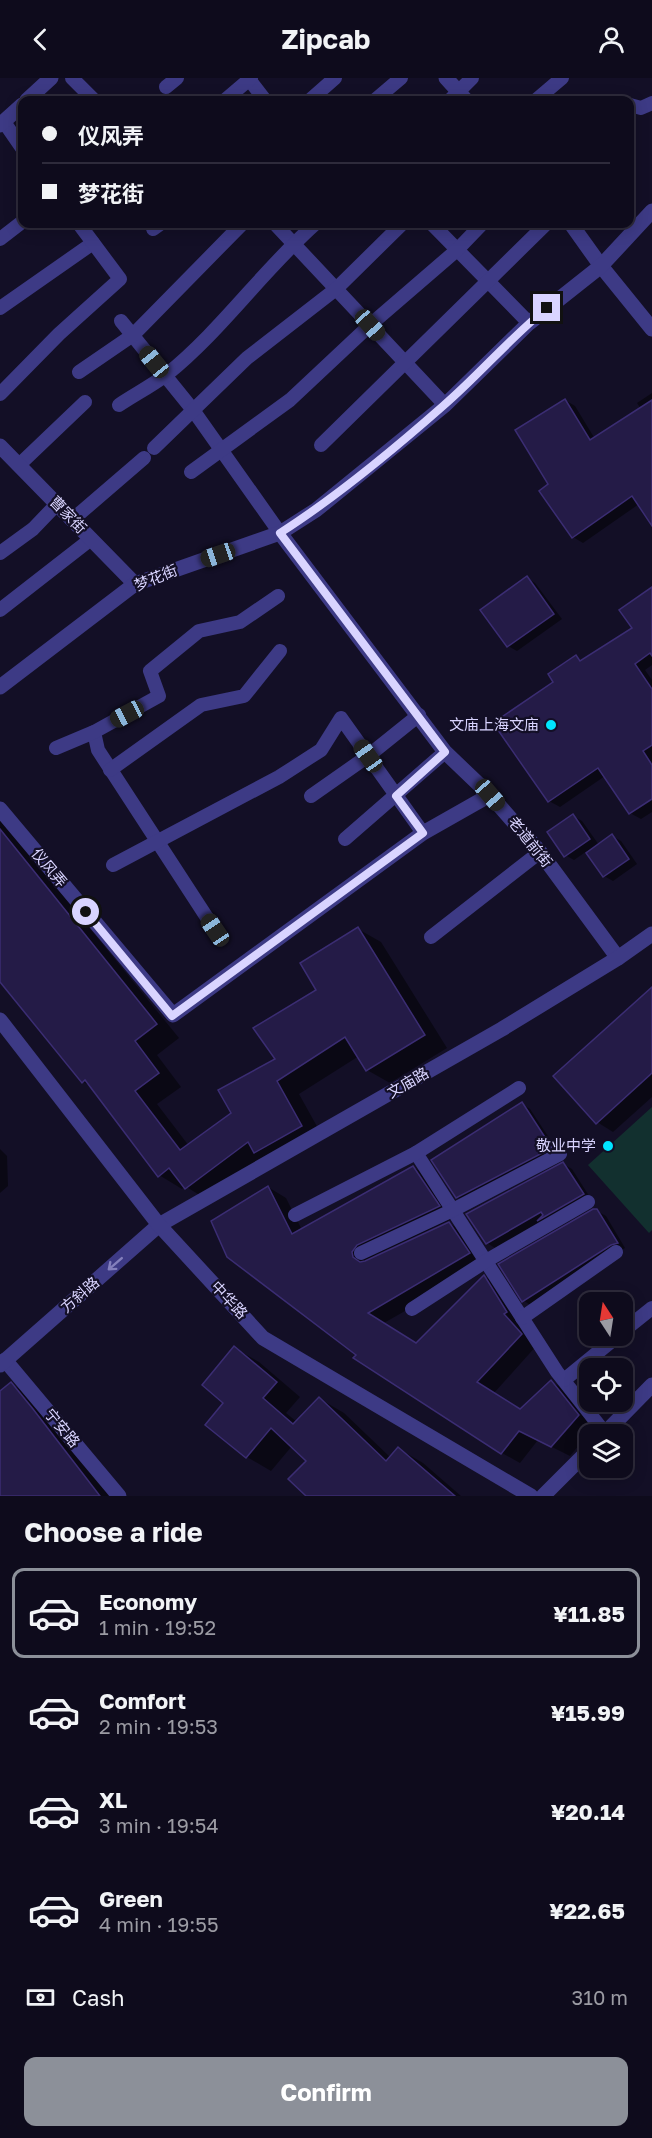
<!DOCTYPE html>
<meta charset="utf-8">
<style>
:root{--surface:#0e0b1c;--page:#171425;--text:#f1f3f6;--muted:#9b9ba3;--line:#2e2b3b;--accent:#8c9099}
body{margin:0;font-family:"Golos Text","Noto Sans SC",sans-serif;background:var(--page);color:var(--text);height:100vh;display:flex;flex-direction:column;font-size:22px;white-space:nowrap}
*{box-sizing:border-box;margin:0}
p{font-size:20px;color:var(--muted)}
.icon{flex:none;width:33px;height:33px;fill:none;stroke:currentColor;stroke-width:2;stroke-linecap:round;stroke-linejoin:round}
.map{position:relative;height:1418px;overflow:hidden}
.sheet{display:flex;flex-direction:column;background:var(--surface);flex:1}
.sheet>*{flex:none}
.hud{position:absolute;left:18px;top:18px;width:616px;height:132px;border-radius:12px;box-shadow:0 3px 15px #0003,0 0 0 2px var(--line);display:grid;align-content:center;height:132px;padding:0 24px;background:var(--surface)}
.needle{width:39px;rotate:348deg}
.controls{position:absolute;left:579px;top:1214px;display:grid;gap:12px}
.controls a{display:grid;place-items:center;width:54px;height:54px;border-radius:12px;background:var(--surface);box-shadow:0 3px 15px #0003,0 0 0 2px var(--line);font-size:30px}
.end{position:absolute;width:27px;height:27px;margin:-14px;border:8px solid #d9d4ff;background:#111;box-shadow:0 0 0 3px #111}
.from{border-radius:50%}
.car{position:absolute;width:18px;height:36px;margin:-18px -9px;border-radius:8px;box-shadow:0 0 4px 2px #0007;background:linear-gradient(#222 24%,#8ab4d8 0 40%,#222 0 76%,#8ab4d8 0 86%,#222 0)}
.hud b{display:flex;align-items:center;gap:21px;height:57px;font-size:22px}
.hud b+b{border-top:2px solid var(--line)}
.hud i{width:15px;height:15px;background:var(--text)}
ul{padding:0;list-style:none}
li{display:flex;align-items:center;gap:18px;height:90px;margin:0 12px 9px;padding:0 12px;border:3px solid transparent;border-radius:12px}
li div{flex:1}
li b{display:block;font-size:22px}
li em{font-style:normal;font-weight:700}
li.active{border-color:var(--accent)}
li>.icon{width:54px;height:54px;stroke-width:1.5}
h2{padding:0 24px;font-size:27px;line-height:72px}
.pay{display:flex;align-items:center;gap:15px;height:66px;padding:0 24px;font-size:22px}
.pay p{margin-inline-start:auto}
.primary-button{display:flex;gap:12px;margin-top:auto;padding:12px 24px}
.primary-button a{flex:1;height:69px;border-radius:12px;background:var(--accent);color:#fff;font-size:24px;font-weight:700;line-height:69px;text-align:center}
header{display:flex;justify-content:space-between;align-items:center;height:78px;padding:0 24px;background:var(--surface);font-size:27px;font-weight:700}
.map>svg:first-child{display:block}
.green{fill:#12302f}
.shadow{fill:#0007}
.building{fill:#241b47;stroke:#3b2d73;stroke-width:1.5}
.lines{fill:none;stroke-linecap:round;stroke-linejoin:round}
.service{stroke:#3d3a85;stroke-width:14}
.minor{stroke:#3d3a85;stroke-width:15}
.tertiary{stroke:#3d3a85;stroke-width:15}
.oneway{stroke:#837fbc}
.route{stroke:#d9d4ff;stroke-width:8}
.poi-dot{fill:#00e5ff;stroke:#130f26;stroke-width:2}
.labels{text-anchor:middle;stroke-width:4.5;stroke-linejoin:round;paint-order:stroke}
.street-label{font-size:15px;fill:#d9d4ff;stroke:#130f26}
.poi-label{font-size:15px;fill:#d9d4ff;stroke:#130f26;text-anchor:end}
</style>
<header><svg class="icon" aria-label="back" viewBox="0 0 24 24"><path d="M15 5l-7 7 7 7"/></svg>Zipcab<svg class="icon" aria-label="person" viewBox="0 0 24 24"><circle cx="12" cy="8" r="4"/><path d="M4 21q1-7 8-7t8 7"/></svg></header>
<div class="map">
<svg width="652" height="1418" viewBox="0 0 652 1418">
<rect width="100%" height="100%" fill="#130f26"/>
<path class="green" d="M652 1029V1152L649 1155 588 1087Z"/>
<g class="shadow">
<path d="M652 315V445L639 426 583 465 573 459 542 413 551 407 565 322 575 328 595 361 641 331 637 325Z"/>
<path d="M527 500 535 505 562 541 517 573 508 568Z"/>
<path d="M652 511V587L645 592 652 602V734L641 741 630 735 605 698 560 729 549 723 555 604 576 579 583 583 634 550Z"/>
<path d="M573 738 582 743 599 767 612 758 621 763 637 786 613 803 604 798 587 773 574 782 565 777Z"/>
<path d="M0 740 179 960 157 977 181 1009 157 1026 189 1068 233 1035 277 981 358 851 381 864 447 970 390 1005 367 992 359 978 299 1016 324 1061 209 1123 185 1108 182 1111 159 1097 92 1009 83 1004 0 903Z"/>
<path d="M652 911V1019L613 1054 597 1044Z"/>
<path d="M522 1026 530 1031 559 1075 466 1124 457 1119Z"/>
<path d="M0 1071 7 1078 8 1108 0 1115Z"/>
<path d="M563 1086 572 1091 591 1121 495 1170 487 1165Z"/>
<path d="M413 1089 431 1100 456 1139 375 1177 371 1182 449 1145 467 1156 487 1186 384 1245 416 1266 484 1198 501 1209 538 1266 494 1315 521 1333 552 1304 569 1314 596 1347 570 1378 538 1362 520 1385 502 1375 355 1280 358 1276 229 1178 268 1109 286 1120 302 1152Z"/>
<path d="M597 1133 606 1138 625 1170 532 1228 524 1223Z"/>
<path d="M234 1270 259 1284 300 1319 286 1335 297 1344 320 1321 344 1335 391 1380 399 1371 423 1385 461 1418H308V1383L292 1368 271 1393 247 1379 225 1325Z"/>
<path d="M11 1306 32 1318 110 1418H0V1315Z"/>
</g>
<g class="building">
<path d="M565 321 590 362 652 322V448L632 418 572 460 539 413 548 406 515 352Z"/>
<path d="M527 498 554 536 507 569 480 532Z"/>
<path d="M652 509V578L650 575 635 586 652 611V667L643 673 652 687V721L629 736 598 690 548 724 493 645 553 604 548 596 576 577 580 583 632 550 619 532Z"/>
<path d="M573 736 590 761 564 779 547 754Z"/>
<path d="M0 751 157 946 135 963 159 995 135 1013 180 1072 231 1035 218 1012 275 981 253 950 316 912 300 885 358 849 425 957 366 993 345 959 277 1003 302 1048 254 1075 248 1064 185 1111 169 1090 158 1099 85 1002 82 1005 0 904Z"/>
<path d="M612 756 629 781 603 799 586 775Z"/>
<path d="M652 909V995L596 1046 553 998Z"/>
<path d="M522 1024 552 1070 456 1120 431 1082Z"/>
<path d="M563 1084 584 1116 537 1143 543 1137 541 1134 486 1166 466 1136Z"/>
<path d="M413 1088 440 1128 357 1167 352 1174 353 1179 360 1184 365 1183 449 1144 470 1175 368 1235 416 1265 484 1197 507 1234 504 1236 522 1256 477 1304 520 1331 551 1302 579 1337 551 1369 519 1353 501 1376 353 1280 356 1277 227 1179 211 1143 268 1108 292 1156Z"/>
<path d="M593 1131H597L618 1165 611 1167 522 1224 498 1186Z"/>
<path d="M234 1268 277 1304 263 1320 293 1346 319 1319 386 1383 398 1369 455 1418H306L288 1401 306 1383 271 1350 246 1380 205 1347 223 1325 202 1307Z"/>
<path d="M11 1304 33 1331 100 1418H0V1313Z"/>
</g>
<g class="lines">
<g class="service">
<path d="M72 0 94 22"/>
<path d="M248 0 265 22"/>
<path d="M166 9 177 0"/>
<path d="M225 22 251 0"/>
<path d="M310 22 335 0"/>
<path d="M375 22 401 0"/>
<path d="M450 22 472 0"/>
<path d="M536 22 562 0"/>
<path d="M630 27 641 30 652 25"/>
<path d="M4 44 22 70"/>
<path d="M275 146 445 327"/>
<path d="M432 146 529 245"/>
<path d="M153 151 160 146"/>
<path d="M0 161 22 144"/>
<path d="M0 230 93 165"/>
<path d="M121 243 193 332 280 455"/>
<path d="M79 294 133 257 242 146"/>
<path d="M0 316 59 256 120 201 79 146"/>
<path d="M119 327C134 317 151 308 166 297 221 253 262 193 315 146"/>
<path d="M321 367 546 146"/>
<path d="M154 370 247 280 336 211 402 146"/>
<path d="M19 387 85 324"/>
<path d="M191 394 290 322 370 247 457 172 482 146"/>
<path d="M72 442 144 380"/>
<path d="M0 475 33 451 57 426"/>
<path d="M0 532 91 461"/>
<path d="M94 654 98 672 215 852"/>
<path d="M56 670 94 654 159 618 150 593 199 553 240 544 278 518"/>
<path d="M110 692 201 627 244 618 280 573"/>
<path d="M311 718 368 678 419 637"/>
<path d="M345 761 445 674"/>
<path d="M113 787 279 699 321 672 341 640 423 755"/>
<path d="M431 859 540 774"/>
<path d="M416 1075 557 1294 605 1355"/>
<path d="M295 1137 416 1075 519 1010"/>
<path d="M361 1175 453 1132 560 1076"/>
<path d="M412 1231 486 1183 588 1124"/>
<path d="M522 1240 616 1174"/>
<path d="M622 1254 652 1230"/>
<path d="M564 1302 619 1257"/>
</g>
<g class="minor">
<path d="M446 0 466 22"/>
<path d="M27 22 51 0"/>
<path d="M0 47 22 27"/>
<path d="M571 146 601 188 652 251"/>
<path d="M0 368 135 506"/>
<path d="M280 455 445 674 490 717 540 774 618 880"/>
<path d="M0 609 135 506 280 455 316 432 445 327 529 245 601 188 652 133"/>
<path d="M0 731 173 937 423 755 490 717"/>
<path d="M5 1282 119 1418"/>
<path d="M0 1287 159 1147 502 951 618 880 652 856"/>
</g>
<g class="tertiary">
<path d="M0 942 159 1147 263 1260 531 1418"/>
<path d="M604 1356 652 1307"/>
<path d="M543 1418 590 1371"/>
</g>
</g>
<defs><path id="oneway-shaft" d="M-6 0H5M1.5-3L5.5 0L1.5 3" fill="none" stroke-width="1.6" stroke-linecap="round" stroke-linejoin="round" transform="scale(1.5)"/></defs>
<use class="oneway" href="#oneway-shaft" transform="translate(115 1186) rotate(139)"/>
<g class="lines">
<path class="route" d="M86 834 172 938 423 755 396 718 445 674 280 455C338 418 392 373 443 328 479 297 509 261 547 230"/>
</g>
<g class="poi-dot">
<circle cx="551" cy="647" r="6"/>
<circle cx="608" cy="1068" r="6"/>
</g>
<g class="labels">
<g class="street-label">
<text transform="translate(68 437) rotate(46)" y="5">曹家街</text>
<text transform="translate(156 500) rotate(-22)" y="5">梦花街</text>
<text transform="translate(530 764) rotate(51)" y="5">老道前街</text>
<text transform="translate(49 790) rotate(50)" y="5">仪风弄</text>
<text transform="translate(408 1005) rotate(-30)" y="5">文庙路</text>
<text transform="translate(80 1217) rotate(-41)" y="5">方斜路</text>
<text transform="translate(229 1222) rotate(47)" y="5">中华路</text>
<text transform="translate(62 1350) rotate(50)" y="5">宁安路</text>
</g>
<g class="poi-label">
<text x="539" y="652">文庙上海文庙</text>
<text x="596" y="1073">敬业中学</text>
</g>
</g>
</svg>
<div class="controls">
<a><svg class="needle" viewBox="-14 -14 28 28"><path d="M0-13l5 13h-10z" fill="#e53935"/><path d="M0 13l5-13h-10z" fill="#9b9ba3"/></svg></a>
<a><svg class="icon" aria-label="locate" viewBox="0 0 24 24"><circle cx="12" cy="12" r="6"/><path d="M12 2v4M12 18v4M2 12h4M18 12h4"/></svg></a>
<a><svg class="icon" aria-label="layers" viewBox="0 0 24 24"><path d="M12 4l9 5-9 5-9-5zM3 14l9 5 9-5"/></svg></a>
</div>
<i class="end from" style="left:86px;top:834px"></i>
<i class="end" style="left:547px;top:230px"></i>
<i class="car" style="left:370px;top:247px;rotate:138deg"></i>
<i class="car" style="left:154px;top:284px;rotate:321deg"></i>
<i class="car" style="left:218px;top:477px;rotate:251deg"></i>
<i class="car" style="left:127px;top:636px;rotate:242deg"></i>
<i class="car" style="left:368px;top:678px;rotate:325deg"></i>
<i class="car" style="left:490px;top:717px;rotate:139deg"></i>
<i class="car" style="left:215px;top:852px;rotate:326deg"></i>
<div class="hud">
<b><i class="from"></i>仪风弄</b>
<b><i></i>梦花街</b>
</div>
</div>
<section class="sheet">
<h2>Choose a ride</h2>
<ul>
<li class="active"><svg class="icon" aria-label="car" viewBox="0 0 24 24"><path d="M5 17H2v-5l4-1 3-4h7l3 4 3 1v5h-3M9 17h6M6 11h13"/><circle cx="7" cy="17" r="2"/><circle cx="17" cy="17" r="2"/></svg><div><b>Economy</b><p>1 min · 19:52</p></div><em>¥11.85</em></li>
<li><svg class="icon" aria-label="car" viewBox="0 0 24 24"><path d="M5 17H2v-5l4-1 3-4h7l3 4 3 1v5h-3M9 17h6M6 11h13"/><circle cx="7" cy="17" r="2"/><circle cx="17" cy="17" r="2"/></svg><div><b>Comfort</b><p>2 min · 19:53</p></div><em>¥15.99</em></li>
<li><svg class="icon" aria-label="car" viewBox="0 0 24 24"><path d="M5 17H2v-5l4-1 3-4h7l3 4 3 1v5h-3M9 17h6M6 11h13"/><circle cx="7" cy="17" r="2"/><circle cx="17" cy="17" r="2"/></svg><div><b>XL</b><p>3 min · 19:54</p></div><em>¥20.14</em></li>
<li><svg class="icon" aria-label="car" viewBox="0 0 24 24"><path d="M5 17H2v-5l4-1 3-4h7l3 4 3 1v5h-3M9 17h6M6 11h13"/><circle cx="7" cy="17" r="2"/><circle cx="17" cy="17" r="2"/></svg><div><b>Green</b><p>4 min · 19:55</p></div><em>¥22.65</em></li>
</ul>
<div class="pay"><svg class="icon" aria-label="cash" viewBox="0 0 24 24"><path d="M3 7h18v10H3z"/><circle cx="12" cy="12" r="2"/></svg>Cash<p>310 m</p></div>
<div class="primary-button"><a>Confirm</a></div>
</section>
